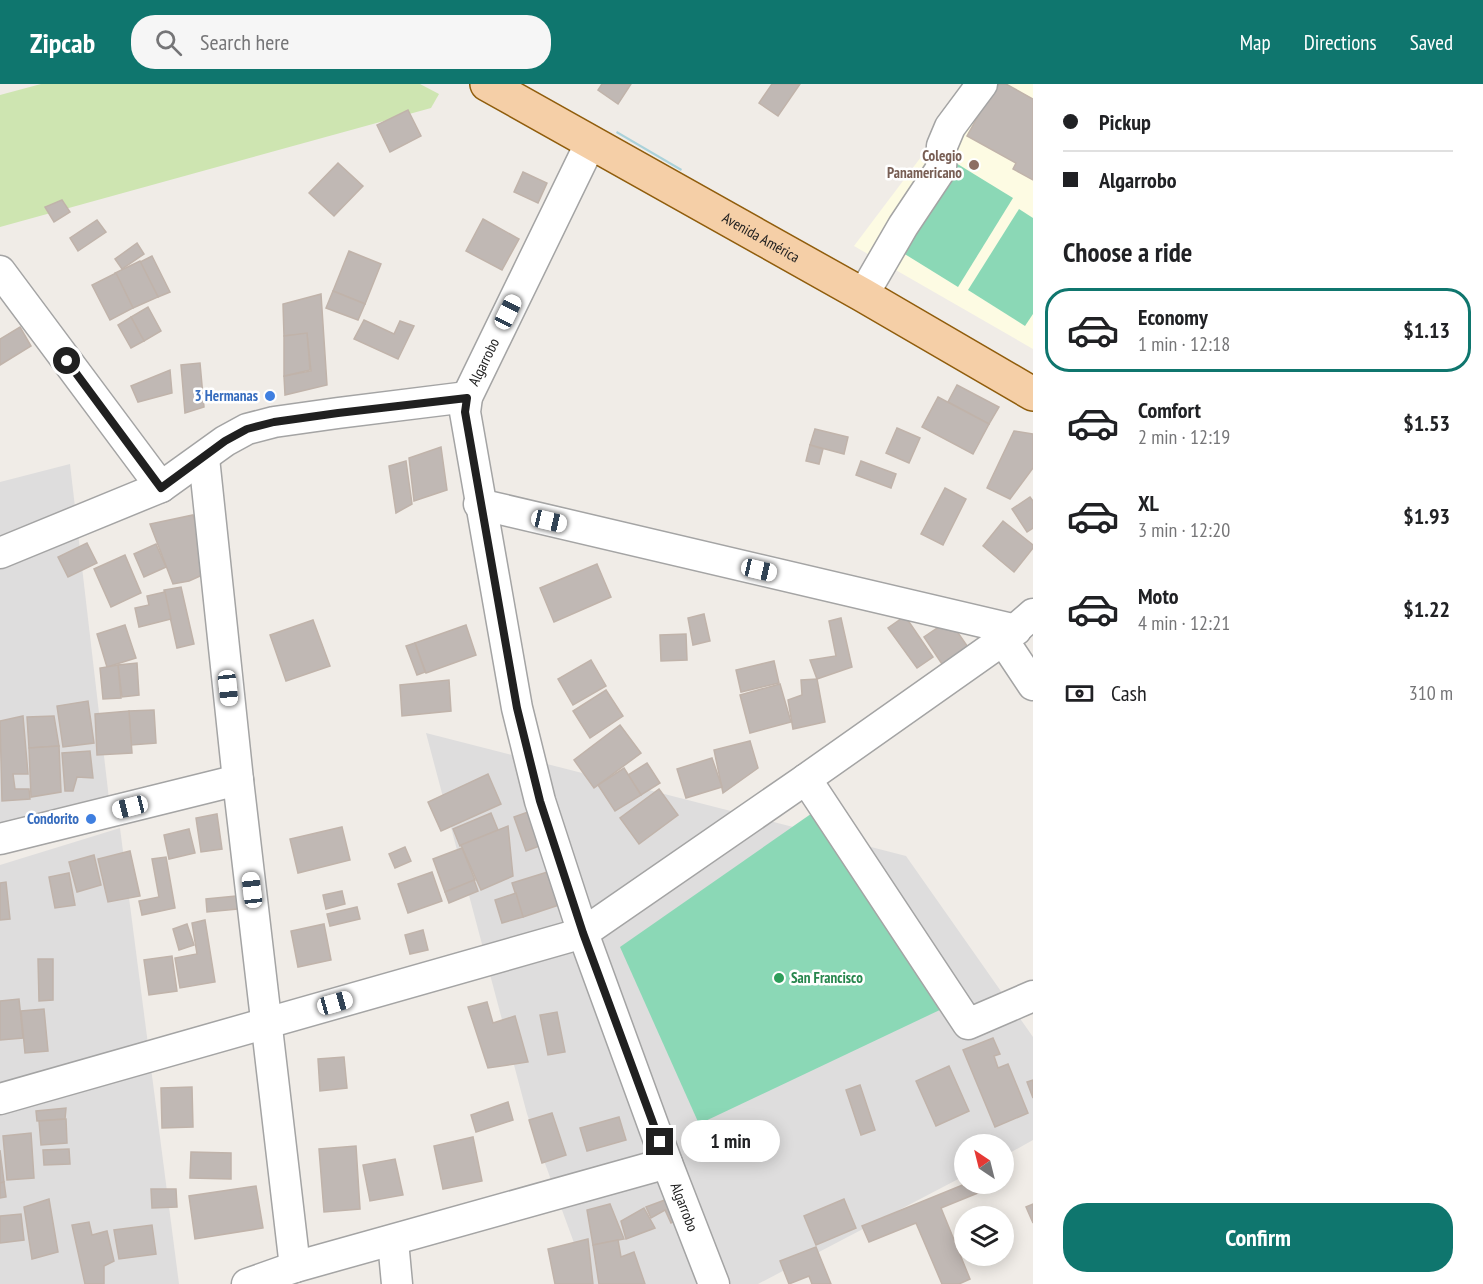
<!DOCTYPE html>
<meta charset="utf-8">
<style>
:root{--surface:#fff;--page:#f6f6f6;--text:#202124;--muted:#757577;--line:#e0e0e0;--accent:#0f766e}
body{margin:0;font-family:"PT Sans Narrow",sans-serif;background:var(--page);color:var(--text);height:100vh;display:flex;flex-direction:column;font-size:22px;white-space:nowrap}
*{box-sizing:border-box;margin:0}
p{font-size:20px;color:var(--muted)}
.icon{flex:none;width:33px;height:33px;fill:none;stroke:currentColor;stroke-width:2;stroke-linecap:round;stroke-linejoin:round}
.map{position:relative;flex:1;overflow:hidden}
.side{display:flex;flex-direction:column;background:var(--surface);width:450px}
.side>*{flex:none}
.banner{display:grid;align-content:center;height:132px;padding:0 30px;background:var(--surface)}
.needle{width:39px;rotate:325deg}
.buttons{position:absolute;left:954px;top:1050px;display:grid;gap:12px}
.buttons a{display:grid;place-items:center;width:60px;height:60px;border-radius:50%;background:var(--surface);box-shadow:0 3px 15px #0003;font-size:30px}
.end{position:absolute;width:27px;height:27px;margin:-14px;border:8px solid #202020;background:#fff;box-shadow:0 0 0 3px #fff}
.from{border-radius:50%}
.bubble{position:absolute;height:42px;border-radius:21px;background:var(--surface);box-shadow:0 3px 15px #0003;font-size:20px;font-weight:700;line-height:42px;text-align:center}
.car{position:absolute;width:18px;height:36px;margin:-18px -9px;border-radius:8px;box-shadow:0 0 4px 2px #0007;background:linear-gradient(#fff 24%,#345 0 40%,#fff 0 76%,#345 0 86%,#fff 0)}
.banner b{display:flex;align-items:center;gap:21px;height:57px;font-size:22px}
.banner b+b{border-top:2px solid var(--line)}
.banner i{width:15px;height:15px;background:var(--text)}
ul{padding:0;list-style:none}
li{display:flex;align-items:center;gap:18px;height:84px;margin:0 12px 9px;padding:0 18px;border:3px solid transparent;border-radius:24px}
li div{flex:1}
li b{display:block;font-size:22px}
li em{font-style:normal;font-weight:700}
li.current{border-color:var(--accent)}
li>.icon{width:54px;height:54px;stroke-width:1.5}
h2{padding:0 30px;font-size:27px;line-height:72px}
.pay{display:flex;align-items:center;gap:15px;height:66px;padding:0 30px;font-size:22px}
.pay p{margin-inline-start:auto}
.button{display:flex;gap:12px;margin-top:auto;padding:12px 30px}
.button a{flex:1;height:69px;border-radius:24px;background:var(--accent);color:#fff;font-size:24px;font-weight:700;line-height:69px;text-align:center}
header{display:flex;align-items:center;gap:36px;box-sizing:border-box;height:84px;padding:0 30px;background:var(--accent);color:#fff}
header strong{font-size:28px}
nav{display:flex;gap:33px;margin-inline-start:auto;font-size:21px}
.search{width:420px;height:54px;background:var(--page);display:flex;align-items:center;gap:15px;box-sizing:border-box;padding:0 21px;border-radius:24px;color:var(--muted);font-size:22px}
main{display:flex;flex:1;min-height:0}
.map>svg:first-child{display:block}
.residential{fill:#dedddd}
.education{fill:#fdfbe3}
.grass{fill:#cee5b1}
.pitch{fill:#8bd8b6}
.water{fill:#abd2da}
.building{fill:#c0b8b4;stroke:#c0b3aa;stroke-width:1.5}
.lines{fill:none;stroke-linecap:round;stroke-linejoin:round}
.minor-casing{stroke:#a4a4a4;stroke-width:33}
.major-casing{stroke:#905d0c;stroke-width:36}
.minor{stroke:#fff;stroke-width:30}
.major{stroke:#f5cfa7;stroke-width:33}
.route{stroke:#202020;stroke-width:8}
.education-dot{fill:#8d6e63;stroke:#fff;stroke-width:2}
.shop-dot{fill:#3f7fe0;stroke:#fff;stroke-width:2}
.leisure-dot{fill:#2e9e5b;stroke:#fff;stroke-width:2}
.labels{text-anchor:middle;stroke-width:5;stroke-linejoin:round;paint-order:stroke}
.education-label{font-size:15px;font-weight:bold;fill:#785e54;stroke:#fff;text-anchor:end}
.street-label{font-size:15px;fill:#202020;stroke:#fff}
.shop-label{font-size:15px;font-weight:bold;fill:#366cbe;stroke:#fff;text-anchor:end}
.leisure-label{font-size:15px;font-weight:bold;fill:#27864d;stroke:#fff;text-anchor:start}
</style>
<header>
<strong>Zipcab</strong>
<div class="search"><svg class="icon" aria-label="search" viewBox="0 0 24 24"><circle cx="10" cy="10" r="6"/><path d="M15 15l6 6"/></svg>Search here</div>
<nav><a>Map</a><a>Directions</a><a>Saved</a></nav>
</header>
<main>
<div class="map">
<svg width="1033" height="1200" viewBox="0 0 1033 1200">
<rect width="100%" height="100%" fill="#f0ece7"/>
<g class="residential">
<path d="M70 380 111 732 0 764V398Z"/>
<path d="M426 649 906 772 1033 953V1056L1004 1072V1060H964V1092L758 1200H589L527 1030Z"/>
<path d="M120 744 179 1200H0V781Z"/>
</g>
<path class="education" d="M976 0H1033V265L854 162Z"/>
<path class="grass" d="M41 0H420L439 10 431 24 0 143V11Z"/>
<g class="pitch">
<path d="M951 76 1013 114 958 203 895 164Z"/>
<path d="M1019 125 1033 134V230L1025 242 968 206Z"/>
<path d="M818 725 944 924 699 1040 620 863Z"/>
</g>
<path class="water" d="M617 47 682 85 681 87 616 49Z"/>
<g class="building">
<path d="M602 0H631L618 20 598 6Z"/>
<path d="M772 0H800L778 32 759 19Z"/>
<path d="M996 0H1006L1033 15V96L1013 85 1016 79 967 52Z"/>
<path d="M408 26 421 52 390 68 377 41Z"/>
<path d="M338 79 363 102 334 132 309 109Z"/>
<path d="M523 88 547 99 538 119 514 108Z"/>
<path d="M62 116 70 128 54 138 45 123Z"/>
<path d="M483 135 519 155 502 186 466 167Z"/>
<path d="M97 136 106 148 78 167 70 154Z"/>
<path d="M137 159 144 170 122 185 115 175Z"/>
<path d="M349 167 381 180 365 220 333 207Z"/>
<path d="M152 172 170 208 158 213 140 178Z"/>
<path d="M140 177 158 213 133 224 115 189Z"/>
<path d="M116 189 133 224 110 236 92 201Z"/>
<path d="M333 207 365 220 358 236 326 224Z"/>
<path d="M321 210 327 301 285 311 284 292 311 287 307 250 284 252 283 220Z"/>
<path d="M148 223 161 247 144 257 131 233Z"/>
<path d="M131 233 144 257 131 264 118 241Z"/>
<path d="M364 236 394 250 400 237 414 242 398 275 354 255Z"/>
<path d="M20 243 31 262 0 281V255Z"/>
<path d="M307 249 310 286 284 292V252Z"/>
<path d="M200 279 204 323 185 329 181 281Z"/>
<path d="M170 286 172 309 138 318 131 302Z"/>
<path d="M957 301 999 323 989 340 948 318Z"/>
<path d="M938 313 989 340 973 370 922 343Z"/>
<path d="M897 344 920 354 909 379 886 369Z"/>
<path d="M815 345 848 353 844 370 810 361Z"/>
<path d="M1014 347 1033 350V384L1010 415 987 404Z"/>
<path d="M810 361 823 365 819 380 806 377Z"/>
<path d="M441 363 447 406 414 417 409 374Z"/>
<path d="M406 377 412 420 396 429 389 382Z"/>
<path d="M861 377 896 390 891 404 856 391Z"/>
<path d="M945 404 966 415 943 461 921 450Z"/>
<path d="M1030 413 1033 417V444L1027 448 1012 425Z"/>
<path d="M193 431 209 488 189 497 173 500 150 440Z"/>
<path d="M1003 437 1033 461V464L1014 488 983 462Z"/>
<path d="M87 459 97 479 68 493 58 473Z"/>
<path d="M156 460 166 483 144 493 134 470Z"/>
<path d="M125 471 141 509 111 523 94 485Z"/>
<path d="M597 480 611 513 554 538 540 504Z"/>
<path d="M181 503 194 560 177 564 164 506Z"/>
<path d="M165 508 171 535 139 543 135 524 149 521 147 512Z"/>
<path d="M704 530 710 557 693 561 688 534Z"/>
<path d="M905 532 933 573 917 584 888 544Z"/>
<path d="M841 534 852 583 817 595 810 576 836 572 829 537Z"/>
<path d="M313 536 330 582 286 597 270 551Z"/>
<path d="M949 536 970 566 944 583 924 553Z"/>
<path d="M125 541 136 574 107 583 97 550Z"/>
<path d="M466 541 476 571 426 589 415 559Z"/>
<path d="M686 550 687 576 661 577 660 551Z"/>
<path d="M415 559 425 588 417 591 406 562Z"/>
<path d="M591 576 606 602 573 621 558 595Z"/>
<path d="M774 577 779 599 741 608 736 586Z"/>
<path d="M137 579 139 611 122 613 118 581Z"/>
<path d="M118 581 121 614 103 615 100 584Z"/>
<path d="M817 595 825 638 793 645 788 616 802 611 801 596Z"/>
<path d="M449 596 451 627 402 632 400 601Z"/>
<path d="M780 600 791 638 750 649 740 611Z"/>
<path d="M606 606 623 632 590 654 573 627Z"/>
<path d="M88 617 94 659 63 663 57 622Z"/>
<path d="M154 626 156 659 131 661 129 627Z"/>
<path d="M129 627 132 669 97 671 95 630Z"/>
<path d="M23 632 28 690H13L15 705H29L30 715 2 717 0 637Z"/>
<path d="M54 632 59 662 29 664 27 633Z"/>
<path d="M620 641 641 669 594 704 574 676Z"/>
<path d="M750 657 758 684 723 709 714 666Z"/>
<path d="M59 662 61 708 31 713 29 664Z"/>
<path d="M90 667 93 694 77 693 73 707H65L62 669Z"/>
<path d="M712 674 722 703 686 714 677 685Z"/>
<path d="M647 679 660 699 641 711 628 691Z"/>
<path d="M624 684 641 711 615 727 598 701Z"/>
<path d="M488 690 501 720 441 747 428 718Z"/>
<path d="M659 705 678 731 639 760 620 734Z"/>
<path d="M531 727 542 761 526 767 514 733Z"/>
<path d="M491 729 498 746 460 762 453 745Z"/>
<path d="M217 730 222 765 201 768 196 734Z"/>
<path d="M508 742 513 792 481 806 461 761Z"/>
<path d="M342 743 350 776 298 789 290 755Z"/>
<path d="M189 745 195 769 169 775 164 751Z"/>
<path d="M405 763 411 777 395 784 389 770Z"/>
<path d="M462 764 475 796 445 808 433 775Z"/>
<path d="M130 767 140 812 108 818 98 775Z"/>
<path d="M94 771 101 801 77 808 69 778Z"/>
<path d="M166 773 175 824 142 831 139 817 159 813 152 775Z"/>
<path d="M554 786 565 819 523 833 512 799Z"/>
<path d="M432 788 442 817 408 829 398 800Z"/>
<path d="M69 789 75 821 55 824 49 793Z"/>
<path d="M474 796 478 807 449 819 445 808Z"/>
<path d="M6 798 10 835 0 836V799Z"/>
<path d="M342 807 345 820 326 825 323 811Z"/>
<path d="M516 809 523 833 502 839 495 816Z"/>
<path d="M246 811 248 824 207 828 206 815Z"/>
<path d="M357 823 360 835 330 842 327 830Z"/>
<path d="M205 836 215 898 180 904 175 874 197 870 192 839Z"/>
<path d="M187 840 194 861 179 866 173 845Z"/>
<path d="M324 840 331 876 298 883 291 847Z"/>
<path d="M423 846 428 866 410 870 405 851Z"/>
<path d="M172 872 177 907 149 911 144 876Z"/>
<path d="M38 875H53V916L39 917Z"/>
<path d="M19 915 23 954 0 956V917Z"/>
<path d="M487 918 493 939 515 932 528 978 488 984 468 923Z"/>
<path d="M44 925 48 967 25 969 21 927Z"/>
<path d="M557 928 565 968 548 971 540 931Z"/>
<path d="M993 954 1000 970 994 972 998 984 1008 980 1028 1029 995 1043 963 966Z"/>
<path d="M344 973 347 1004 320 1007 318 975Z"/>
<path d="M949 982 969 1027 936 1042 916 997Z"/>
<path d="M1033 996V1014L1027 998Z"/>
<path d="M860 1001 875 1046 861 1051 846 1006Z"/>
<path d="M192 1003 193 1043 162 1044 161 1004Z"/>
<path d="M508 1018 513 1036 476 1048 471 1031Z"/>
<path d="M66 1024 65 1035 37 1037 36 1027Z"/>
<path d="M552 1029 566 1071 542 1079 529 1036Z"/>
<path d="M619 1033 626 1056 587 1067 580 1044Z"/>
<path d="M66 1035 67 1059 41 1061 39 1037Z"/>
<path d="M31 1049 34 1094 7 1096 3 1052Z"/>
<path d="M473 1053 482 1097 443 1105 434 1062Z"/>
<path d="M356 1062 360 1125 324 1128 319 1065Z"/>
<path d="M69 1065 70 1080 44 1081 43 1066Z"/>
<path d="M0 1066 4 1098 0 1099Z"/>
<path d="M191 1068 231 1069V1095L190 1094Z"/>
<path d="M395 1075 403 1111 370 1117 363 1081Z"/>
<path d="M4 1098 6 1113 0 1114V1099Z"/>
<path d="M965 1100H988L990 1104 941 1124 970 1195 959 1200H942L916 1139 869 1158 862 1142Z"/>
<path d="M256 1102 263 1144 195 1155 189 1112Z"/>
<path d="M151 1105H176L177 1123 152 1124Z"/>
<path d="M673 1113 683 1133 671 1139 665 1126 651 1134 646 1123Z"/>
<path d="M49 1115 58 1168 32 1175 24 1123Z"/>
<path d="M844 1115 856 1144 816 1161 804 1132Z"/>
<path d="M610 1120 624 1155 593 1161 587 1126Z"/>
<path d="M1033 1120V1139L1026 1123Z"/>
<path d="M644 1124 655 1144 626 1155 621 1137Z"/>
<path d="M21 1130 24 1156 0 1159V1132Z"/>
<path d="M89 1138 92 1151 107 1147 114 1177 104 1182V1200H85L72 1141Z"/>
<path d="M152 1141 156 1170 119 1175 114 1146Z"/>
<path d="M588 1155 593 1200H555L548 1165Z"/>
<path d="M618 1156 621 1173 634 1168 645 1200H599L593 1161Z"/>
<path d="M816 1163 831 1200H812L809 1192 789 1200 780 1177Z"/>
</g>
<g class="lines">
<defs>
<g id="minor">
<path id="s1" d="M591 58 467 313 465 328 517 624 540 717 583 849 667 1079 714 1200"/>
<path d="M0 187 161 403"/>
<path d="M863 211 903 142 941 85 942 62 950 43 982 0"/>
<path d="M204 374 238 696 295 1183"/>
<path d="M479 420 1016 546"/>
<path d="M0 469 161 403 225 357 247 345 274 338 338 329 467 313"/>
<path d="M1003 556 1033 601"/>
<path d="M806 695 968 940 1033 912"/>
<path d="M0 755 238 696"/>
<path d="M0 1015 583 849 806 695 1003 556 1033 530"/>
<path d="M393 1157 397 1200"/>
<path d="M247 1200 295 1183 667 1079"/>
</g>
<g id="major">
<path id="s2" d="M487 0 863 211 1033 310"/>
</g>
</defs>
<use href="#minor" class="minor-casing"/>
<use href="#major" class="major-casing"/>
<use href="#minor" class="minor"/>
<use href="#major" class="major"/>
</g>
<g class="lines">
<path class="route" d="M67 277 161 404 225 357 247 345 274 338 338 329 467 314 465 328 517 624 540 717 583 849 660 1058"/>
</g>
<circle class="education-dot" cx="974" cy="81" r="6"/>
<g class="shop-dot">
<circle cx="270" cy="312" r="6"/>
<circle cx="91" cy="735" r="6"/>
</g>
<circle class="leisure-dot" cx="779" cy="894" r="6"/>
<g class="labels">
<g class="education-label">
<text x="962" y="77">Colegio<tspan x="962" dy="17">Panamericano</tspan></text>
</g>
<g class="street-label">
<text dy="5" stroke="none"><textPath href="#s2" startOffset="314">Avenida América</textPath></text>
<text transform="translate(484 278) rotate(-64)" y="5">Algarrobo</text>
<text dy="5" stroke="none"><textPath href="#s1" startOffset="1126">Algarrobo</textPath></text>
</g>
<g class="shop-label">
<text x="258" y="317">3 Hermanas</text>
<text x="79" y="740">Condorito</text>
</g>
<g class="leisure-label">
<text x="791" y="899">San Francisco</text>
</g>
</g>
</svg>
<div class="buttons">
<a><svg class="needle" viewBox="-14 -14 28 28"><path d="M0-13l5 13h-10z" fill="#e53935"/><path d="M0 13l5-13h-10z" fill="#757577"/></svg></a>
<a><svg class="icon" aria-label="layers" viewBox="0 0 24 24"><path d="M12 4l9 5-9 5-9-5zM3 14l9 5 9-5"/></svg></a>
</div>
<i class="end from" style="left:67px;top:277px"></i>
<i class="end" style="left:660px;top:1058px"></i>
<div class="bubble" style="left:681px;top:1036px;width:99px">1 min</div>
<i class="car" style="left:508px;top:228px;rotate:26deg"></i>
<i class="car" style="left:549px;top:437px;rotate:103deg"></i>
<i class="car" style="left:759px;top:486px;rotate:103deg"></i>
<i class="car" style="left:228px;top:604px;rotate:174deg"></i>
<i class="car" style="left:130px;top:723px;rotate:256deg"></i>
<i class="car" style="left:252px;top:806px;rotate:353deg"></i>
<i class="car" style="left:335px;top:919px;rotate:74deg"></i>
</div>
<section class="side">
<div class="banner">
<b><i class="from"></i>Pickup</b>
<b><i></i>Algarrobo</b>
</div>
<h2>Choose a ride</h2>
<ul>
<li class="current"><svg class="icon" aria-label="car" viewBox="0 0 24 24"><path d="M5 17H2v-5l4-1 3-4h7l3 4 3 1v5h-3M9 17h6M6 11h13"/><circle cx="7" cy="17" r="2"/><circle cx="17" cy="17" r="2"/></svg><div><b>Economy</b><p>1 min · 12:18</p></div><em>$1.13</em></li>
<li><svg class="icon" aria-label="car" viewBox="0 0 24 24"><path d="M5 17H2v-5l4-1 3-4h7l3 4 3 1v5h-3M9 17h6M6 11h13"/><circle cx="7" cy="17" r="2"/><circle cx="17" cy="17" r="2"/></svg><div><b>Comfort</b><p>2 min · 12:19</p></div><em>$1.53</em></li>
<li><svg class="icon" aria-label="car" viewBox="0 0 24 24"><path d="M5 17H2v-5l4-1 3-4h7l3 4 3 1v5h-3M9 17h6M6 11h13"/><circle cx="7" cy="17" r="2"/><circle cx="17" cy="17" r="2"/></svg><div><b>XL</b><p>3 min · 12:20</p></div><em>$1.93</em></li>
<li><svg class="icon" aria-label="car" viewBox="0 0 24 24"><path d="M5 17H2v-5l4-1 3-4h7l3 4 3 1v5h-3M9 17h6M6 11h13"/><circle cx="7" cy="17" r="2"/><circle cx="17" cy="17" r="2"/></svg><div><b>Moto</b><p>4 min · 12:21</p></div><em>$1.22</em></li>
</ul>
<div class="pay"><svg class="icon" aria-label="cash" viewBox="0 0 24 24"><path d="M3 7h18v10H3z"/><circle cx="12" cy="12" r="2"/></svg>Cash<p>310 m</p></div>
<div class="button"><a>Confirm</a></div>
</section>
</main>
